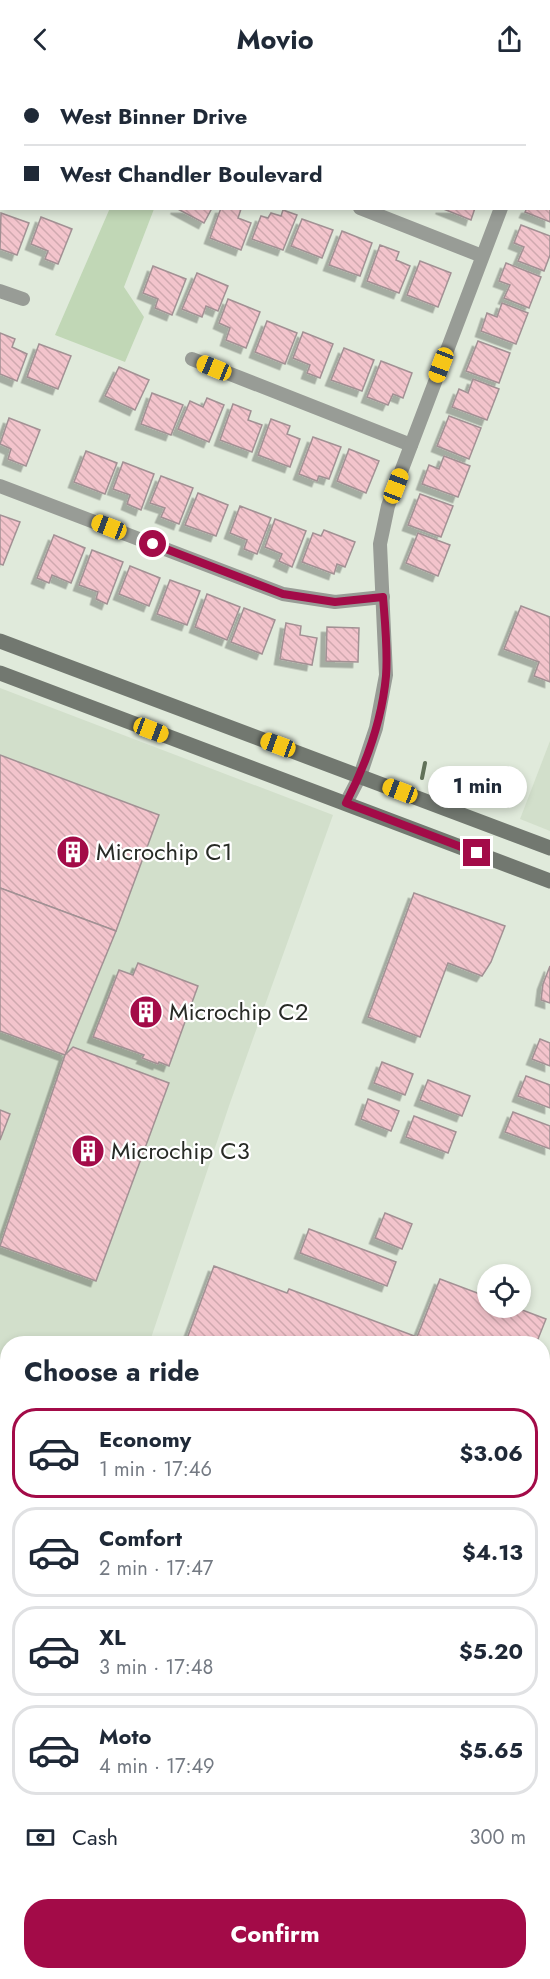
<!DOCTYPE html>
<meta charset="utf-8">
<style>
:root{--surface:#fff;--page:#f2f2f3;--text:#1f2937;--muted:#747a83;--line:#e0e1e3;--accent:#a30b48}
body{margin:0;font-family:Jost,sans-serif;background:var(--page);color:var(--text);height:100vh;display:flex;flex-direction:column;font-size:22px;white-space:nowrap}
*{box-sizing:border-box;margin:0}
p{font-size:20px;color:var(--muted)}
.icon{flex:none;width:33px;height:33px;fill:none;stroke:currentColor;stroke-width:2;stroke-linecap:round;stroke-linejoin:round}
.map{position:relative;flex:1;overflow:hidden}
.panel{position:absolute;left:0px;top:1258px;width:550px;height:644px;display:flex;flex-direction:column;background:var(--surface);border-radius:24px 24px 0 0;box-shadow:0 3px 9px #0003}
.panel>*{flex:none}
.banner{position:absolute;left:0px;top:0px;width:550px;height:132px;box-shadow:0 3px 9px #0003;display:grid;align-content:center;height:132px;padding:0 24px;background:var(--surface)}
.tools{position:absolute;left:477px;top:1186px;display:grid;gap:12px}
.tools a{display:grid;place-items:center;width:54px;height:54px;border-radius:50%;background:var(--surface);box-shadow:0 3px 9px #0003;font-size:30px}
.end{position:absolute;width:27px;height:27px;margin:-14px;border:8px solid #a30b48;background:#fff;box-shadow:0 0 0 3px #fff}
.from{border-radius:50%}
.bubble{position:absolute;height:42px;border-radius:21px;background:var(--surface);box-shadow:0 3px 9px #0003;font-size:20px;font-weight:700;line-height:42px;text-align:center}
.car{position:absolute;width:18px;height:36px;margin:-18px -9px;border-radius:8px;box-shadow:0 0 4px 2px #0007;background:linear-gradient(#f5c518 24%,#345 0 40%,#f5c518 0 76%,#345 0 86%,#f5c518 0)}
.banner b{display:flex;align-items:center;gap:21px;height:57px;font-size:22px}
.banner b+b{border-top:2px solid var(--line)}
.banner i{width:15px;height:15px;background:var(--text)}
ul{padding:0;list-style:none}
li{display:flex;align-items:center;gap:18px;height:90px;margin:0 12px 9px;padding:0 12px;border:3px solid var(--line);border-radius:24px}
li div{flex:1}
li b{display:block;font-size:22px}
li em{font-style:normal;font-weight:700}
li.active{border-color:var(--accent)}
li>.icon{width:54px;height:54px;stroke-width:1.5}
h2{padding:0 24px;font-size:27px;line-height:72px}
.pay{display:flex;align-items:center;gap:15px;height:66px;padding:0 24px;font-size:22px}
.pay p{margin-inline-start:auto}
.button{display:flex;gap:12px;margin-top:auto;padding:12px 24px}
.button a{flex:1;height:69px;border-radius:24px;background:var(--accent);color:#fff;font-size:24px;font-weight:700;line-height:69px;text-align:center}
header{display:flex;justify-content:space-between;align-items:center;height:78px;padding:0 24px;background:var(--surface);font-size:27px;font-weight:700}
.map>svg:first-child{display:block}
.built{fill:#d2dfcb}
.industrial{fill:url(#industrial-furrows)}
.green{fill:#c1d7b6}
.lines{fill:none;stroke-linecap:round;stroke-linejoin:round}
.stream{stroke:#617259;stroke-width:4}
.building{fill:url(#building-back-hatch);stroke:#a29194;stroke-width:1.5;filter:url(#shadow)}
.minor{stroke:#989c96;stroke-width:14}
.secondary{stroke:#727870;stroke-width:15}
.route{stroke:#a30b48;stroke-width:8}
.labels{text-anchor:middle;stroke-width:4.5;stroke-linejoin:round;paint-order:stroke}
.poi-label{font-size:24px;fill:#282b26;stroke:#fff;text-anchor:start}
</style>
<header><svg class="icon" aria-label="back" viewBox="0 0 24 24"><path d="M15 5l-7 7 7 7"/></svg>Movio<svg class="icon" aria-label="share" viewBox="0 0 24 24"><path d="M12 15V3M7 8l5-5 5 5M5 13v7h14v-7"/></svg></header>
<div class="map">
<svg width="550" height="1901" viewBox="0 0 550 1901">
<defs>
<pattern id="industrial-furrows" width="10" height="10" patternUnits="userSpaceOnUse" patternTransform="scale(1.5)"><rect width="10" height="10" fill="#d2dfcb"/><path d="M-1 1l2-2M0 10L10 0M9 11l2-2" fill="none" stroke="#b4c0ae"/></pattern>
<pattern id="building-back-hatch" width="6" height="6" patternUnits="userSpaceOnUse" patternTransform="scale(1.5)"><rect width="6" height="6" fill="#f3c4cc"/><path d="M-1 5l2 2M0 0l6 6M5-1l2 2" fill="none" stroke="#d0a9af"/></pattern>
<filter id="shadow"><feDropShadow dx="-5.5" dy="5.5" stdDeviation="0" flood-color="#0004"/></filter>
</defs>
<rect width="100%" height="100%" fill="#e0eadb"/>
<g class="built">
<path d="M0 610 333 737 230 1025 149 1266H8L7 1462 0 1459Z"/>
<path d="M550 663V753L520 741Z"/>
</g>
<path class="industrial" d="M3 1417 7 1419V1462L0 1459V1426Z"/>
<path class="green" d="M110 130 154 131 124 209 144 239 125 284 55 257Z"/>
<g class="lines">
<path class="stream" d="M422 700 425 685"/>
</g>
<g class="building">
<path d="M366 0H410L366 2Z"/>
<path d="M549 104 550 105V144L525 134 527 130H549Z"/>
<path d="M176 130H212L204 145Z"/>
<path d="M221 130 241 131 238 140 251 145 241 172 210 160Z"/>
<path d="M441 130H475L471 142Z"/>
<path d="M283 132 297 137 283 172 252 161 261 138 268 140 271 135 281 138Z"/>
<path d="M1 135 29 145 17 177 0 171Z"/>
<path d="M41 139 72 151 58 186 45 181 48 173 31 166Z"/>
<path d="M302 141 333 152 322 180 291 168Z"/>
<path d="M521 147 550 158V177L544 193 518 183 524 169 514 165Z"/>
<path d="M342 153 372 165 360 198 329 187Z"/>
<path d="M380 167 399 174 396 182 410 188 399 215 367 203Z"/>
<path d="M420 183 451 195 438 229 407 217Z"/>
<path d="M506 185 541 199 529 230 504 220 510 207 499 203Z"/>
<path d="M153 188 186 201 172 237 155 230 158 221 143 215Z"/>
<path d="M197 195 228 208 218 233 206 228 202 239 182 231Z"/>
<path d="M228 221 260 234 246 270 226 262 230 250 219 245Z"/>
<path d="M502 225 528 235 516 266 481 253 487 235 497 239Z"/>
<path d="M267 243 297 255 285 286 255 274Z"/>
<path d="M303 254 333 266 320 300 307 295 310 287 293 280Z"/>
<path d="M0 255 15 261 12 269 27 276 17 303 0 296Z"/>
<path d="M478 263 510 275 499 305 466 293Z"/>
<path d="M39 266 71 278 58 311 27 299Z"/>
<path d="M344 270 374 282 362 313 331 302Z"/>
<path d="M381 283 412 295 403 320 393 316 388 327 367 319Z"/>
<path d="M119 289 149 302 135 332 105 318Z"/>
<path d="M473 301 499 311 487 342 452 329 459 311 468 315Z"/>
<path d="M152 315 183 327 171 357 141 346Z"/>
<path d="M207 320 224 327 209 364 178 351 190 323 203 329Z"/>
<path d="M233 326 251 333 248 342 262 347 252 374 220 362Z"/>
<path d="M449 338 481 350 469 381 437 368Z"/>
<path d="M9 340 40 352 26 388 8 381 11 371 0 366Z"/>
<path d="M271 341 290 348 287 356 300 361 290 389 258 377Z"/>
<path d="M313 359 341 369 329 401 319 398 317 403 299 396Z"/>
<path d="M349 371 379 383 366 415 337 403Z"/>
<path d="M86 373 117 385 105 416 74 404Z"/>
<path d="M444 378 470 388 458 419 422 406 429 387 439 391Z"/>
<path d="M123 384 154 396 141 432 127 426 130 417 113 411Z"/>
<path d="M161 398 193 410 179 446 161 439 165 430 150 425Z"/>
<path d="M198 415 228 427 216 458 185 447Z"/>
<path d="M420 416 453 428 441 459 408 447Z"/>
<path d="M240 428 271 440 257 476 244 471 247 462 230 455Z"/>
<path d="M0 437 20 444 3 487 0 486Z"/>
<path d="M275 441 306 453 292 489 279 483 282 476 265 469Z"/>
<path d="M324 452 355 464 345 489 337 486 334 496 302 484 313 455 321 458Z"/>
<path d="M418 455 450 467 438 498 406 485Z"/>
<path d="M54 457 85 470 71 505 52 497 49 505 37 500Z"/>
<path d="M92 472 123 484 107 526 96 521 98 514 79 507Z"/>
<path d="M130 488 160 500 149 528 119 516Z"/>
<path d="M170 502 200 513 187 547 157 536Z"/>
<path d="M207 516 240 529 227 562 195 549Z"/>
<path d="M521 528 550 539V604L534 598 539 584 504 571Z"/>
<path d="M244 530 275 542 262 576 231 564Z"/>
<path d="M286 545 301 548 300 557 317 560 312 587 280 581Z"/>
<path d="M327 549 359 550 358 584 326 583Z"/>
<path d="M0 677 159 737 116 853 0 810Z"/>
<path d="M0 810 116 853 65 977 0 953Z"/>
<path d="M414 815 505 848 491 884 482 898 448 885 420 959 368 939Z"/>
<path d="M138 885 198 908 169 988 159 984 158 986 142 980 144 977 93 959 119 892 133 897Z"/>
<path d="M550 888V925L541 922 543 906Z"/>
<path d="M540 961 550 965V988L532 981Z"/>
<path d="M73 969 169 1005 96 1203 0 1168 65 977Z"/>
<path d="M382 984 413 996 405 1017 374 1005Z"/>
<path d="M526 998 550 1007V1030L518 1018Z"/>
<path d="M428 1002 470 1018 462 1038 420 1022Z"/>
<path d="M368 1021 399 1033 391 1053 361 1041Z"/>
<path d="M0 1032 10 1036 0 1062Z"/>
<path d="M513 1034 550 1048V1071L505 1054Z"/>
<path d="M414 1038 456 1054 448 1075 406 1059Z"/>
<path d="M385 1135 412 1146 402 1171 375 1160Z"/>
<path d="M309 1151 396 1184 387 1208 300 1175Z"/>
<path d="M214 1188 287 1215 289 1211 417 1259 440 1201 488 1219V1230H517L546 1241 536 1266H185Z"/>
<path d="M547 1684 550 1685V1704L543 1701V1694Z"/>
<path d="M543 1722 550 1725 543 1746Z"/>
<path d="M0 1761 8 1764V1797L6 1801 0 1799Z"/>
<path d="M0 1810 8 1813 0 1834Z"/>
<path d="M543 1815 550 1817V1847L543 1845Z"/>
<path d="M51 1894H84L91 1898 89 1901H48Z"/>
<path d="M273 1894H304L301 1901H290Z"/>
<path d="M318 1894H343L348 1896 347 1901H316Z"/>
<path d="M462 1894H480L481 1901H462Z"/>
<path d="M494 1895 528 1897V1901H493Z"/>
</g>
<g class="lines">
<g class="minor">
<path d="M10 0 14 2"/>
<path d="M533 0 537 2"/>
<path d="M549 6V8"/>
<path d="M360 130 482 178"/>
<path d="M0 213 23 221"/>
<path d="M192 281 411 367"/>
<path d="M0 408 283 516 335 524 383 519"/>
<path d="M346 725 360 698 376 650 386 597 380 466 388 428 501 130"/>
<path d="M0 1686 8 1666"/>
<path d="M543 1786 550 1787"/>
<path d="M194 1894 211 1901"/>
</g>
<g class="secondary">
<path d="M0 563 550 770"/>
<path d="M0 595 550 803"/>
</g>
</g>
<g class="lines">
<path class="route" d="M153 466 283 516 335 524 383 519C385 545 388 572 386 598 382 642 366 686 346 725L477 775"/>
</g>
<defs>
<symbol id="building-disc" viewBox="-11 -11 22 22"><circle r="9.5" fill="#a30b48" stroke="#fff"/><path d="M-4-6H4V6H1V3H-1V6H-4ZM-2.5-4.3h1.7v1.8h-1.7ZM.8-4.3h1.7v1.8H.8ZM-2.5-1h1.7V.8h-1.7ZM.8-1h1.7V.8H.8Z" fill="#fff"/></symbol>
</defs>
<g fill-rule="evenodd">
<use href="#building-disc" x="54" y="755" width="38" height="38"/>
<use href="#building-disc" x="127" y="915" width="38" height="38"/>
<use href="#building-disc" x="69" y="1054" width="38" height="38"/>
</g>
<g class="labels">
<g class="poi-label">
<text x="96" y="782">Microchip C1</text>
<text x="169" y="942">Microchip C2</text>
<text x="111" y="1081">Microchip C3</text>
</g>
</g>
</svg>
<div class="tools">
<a><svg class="icon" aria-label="locate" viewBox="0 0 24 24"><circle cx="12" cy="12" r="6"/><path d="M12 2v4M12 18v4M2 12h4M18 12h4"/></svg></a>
</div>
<i class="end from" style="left:153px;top:466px"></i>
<i class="end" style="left:477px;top:775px"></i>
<div class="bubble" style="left:428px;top:688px;width:99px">1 min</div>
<i class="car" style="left:441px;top:287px;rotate:201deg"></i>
<i class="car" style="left:214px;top:290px;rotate:292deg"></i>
<i class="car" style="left:396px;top:408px;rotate:21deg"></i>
<i class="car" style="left:109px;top:449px;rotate:291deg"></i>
<i class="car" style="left:151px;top:652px;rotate:111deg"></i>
<i class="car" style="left:278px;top:667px;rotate:290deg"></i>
<i class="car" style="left:400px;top:713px;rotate:291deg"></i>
<div class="banner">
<b><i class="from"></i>West Binner Drive</b>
<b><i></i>West Chandler Boulevard</b>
</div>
<section class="panel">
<h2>Choose a ride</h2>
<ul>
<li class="active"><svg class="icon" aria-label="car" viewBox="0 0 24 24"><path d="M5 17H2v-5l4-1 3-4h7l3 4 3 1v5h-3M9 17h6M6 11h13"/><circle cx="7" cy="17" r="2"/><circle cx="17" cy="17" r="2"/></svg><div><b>Economy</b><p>1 min · 17:46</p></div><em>$3.06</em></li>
<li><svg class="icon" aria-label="car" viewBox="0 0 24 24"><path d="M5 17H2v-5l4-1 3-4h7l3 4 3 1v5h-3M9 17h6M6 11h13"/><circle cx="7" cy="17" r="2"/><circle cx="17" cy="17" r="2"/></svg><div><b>Comfort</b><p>2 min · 17:47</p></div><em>$4.13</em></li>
<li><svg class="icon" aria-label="car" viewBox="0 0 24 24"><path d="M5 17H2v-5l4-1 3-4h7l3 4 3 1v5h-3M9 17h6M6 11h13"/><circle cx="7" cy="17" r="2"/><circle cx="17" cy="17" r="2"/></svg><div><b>XL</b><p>3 min · 17:48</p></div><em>$5.20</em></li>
<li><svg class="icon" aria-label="car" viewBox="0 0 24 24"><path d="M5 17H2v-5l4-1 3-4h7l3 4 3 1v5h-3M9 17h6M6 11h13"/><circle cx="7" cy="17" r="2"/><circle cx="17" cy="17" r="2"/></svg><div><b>Moto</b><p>4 min · 17:49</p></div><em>$5.65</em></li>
</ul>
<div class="pay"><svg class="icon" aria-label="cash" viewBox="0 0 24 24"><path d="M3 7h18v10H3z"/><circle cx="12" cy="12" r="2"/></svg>Cash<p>300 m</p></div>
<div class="button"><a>Confirm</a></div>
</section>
</div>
